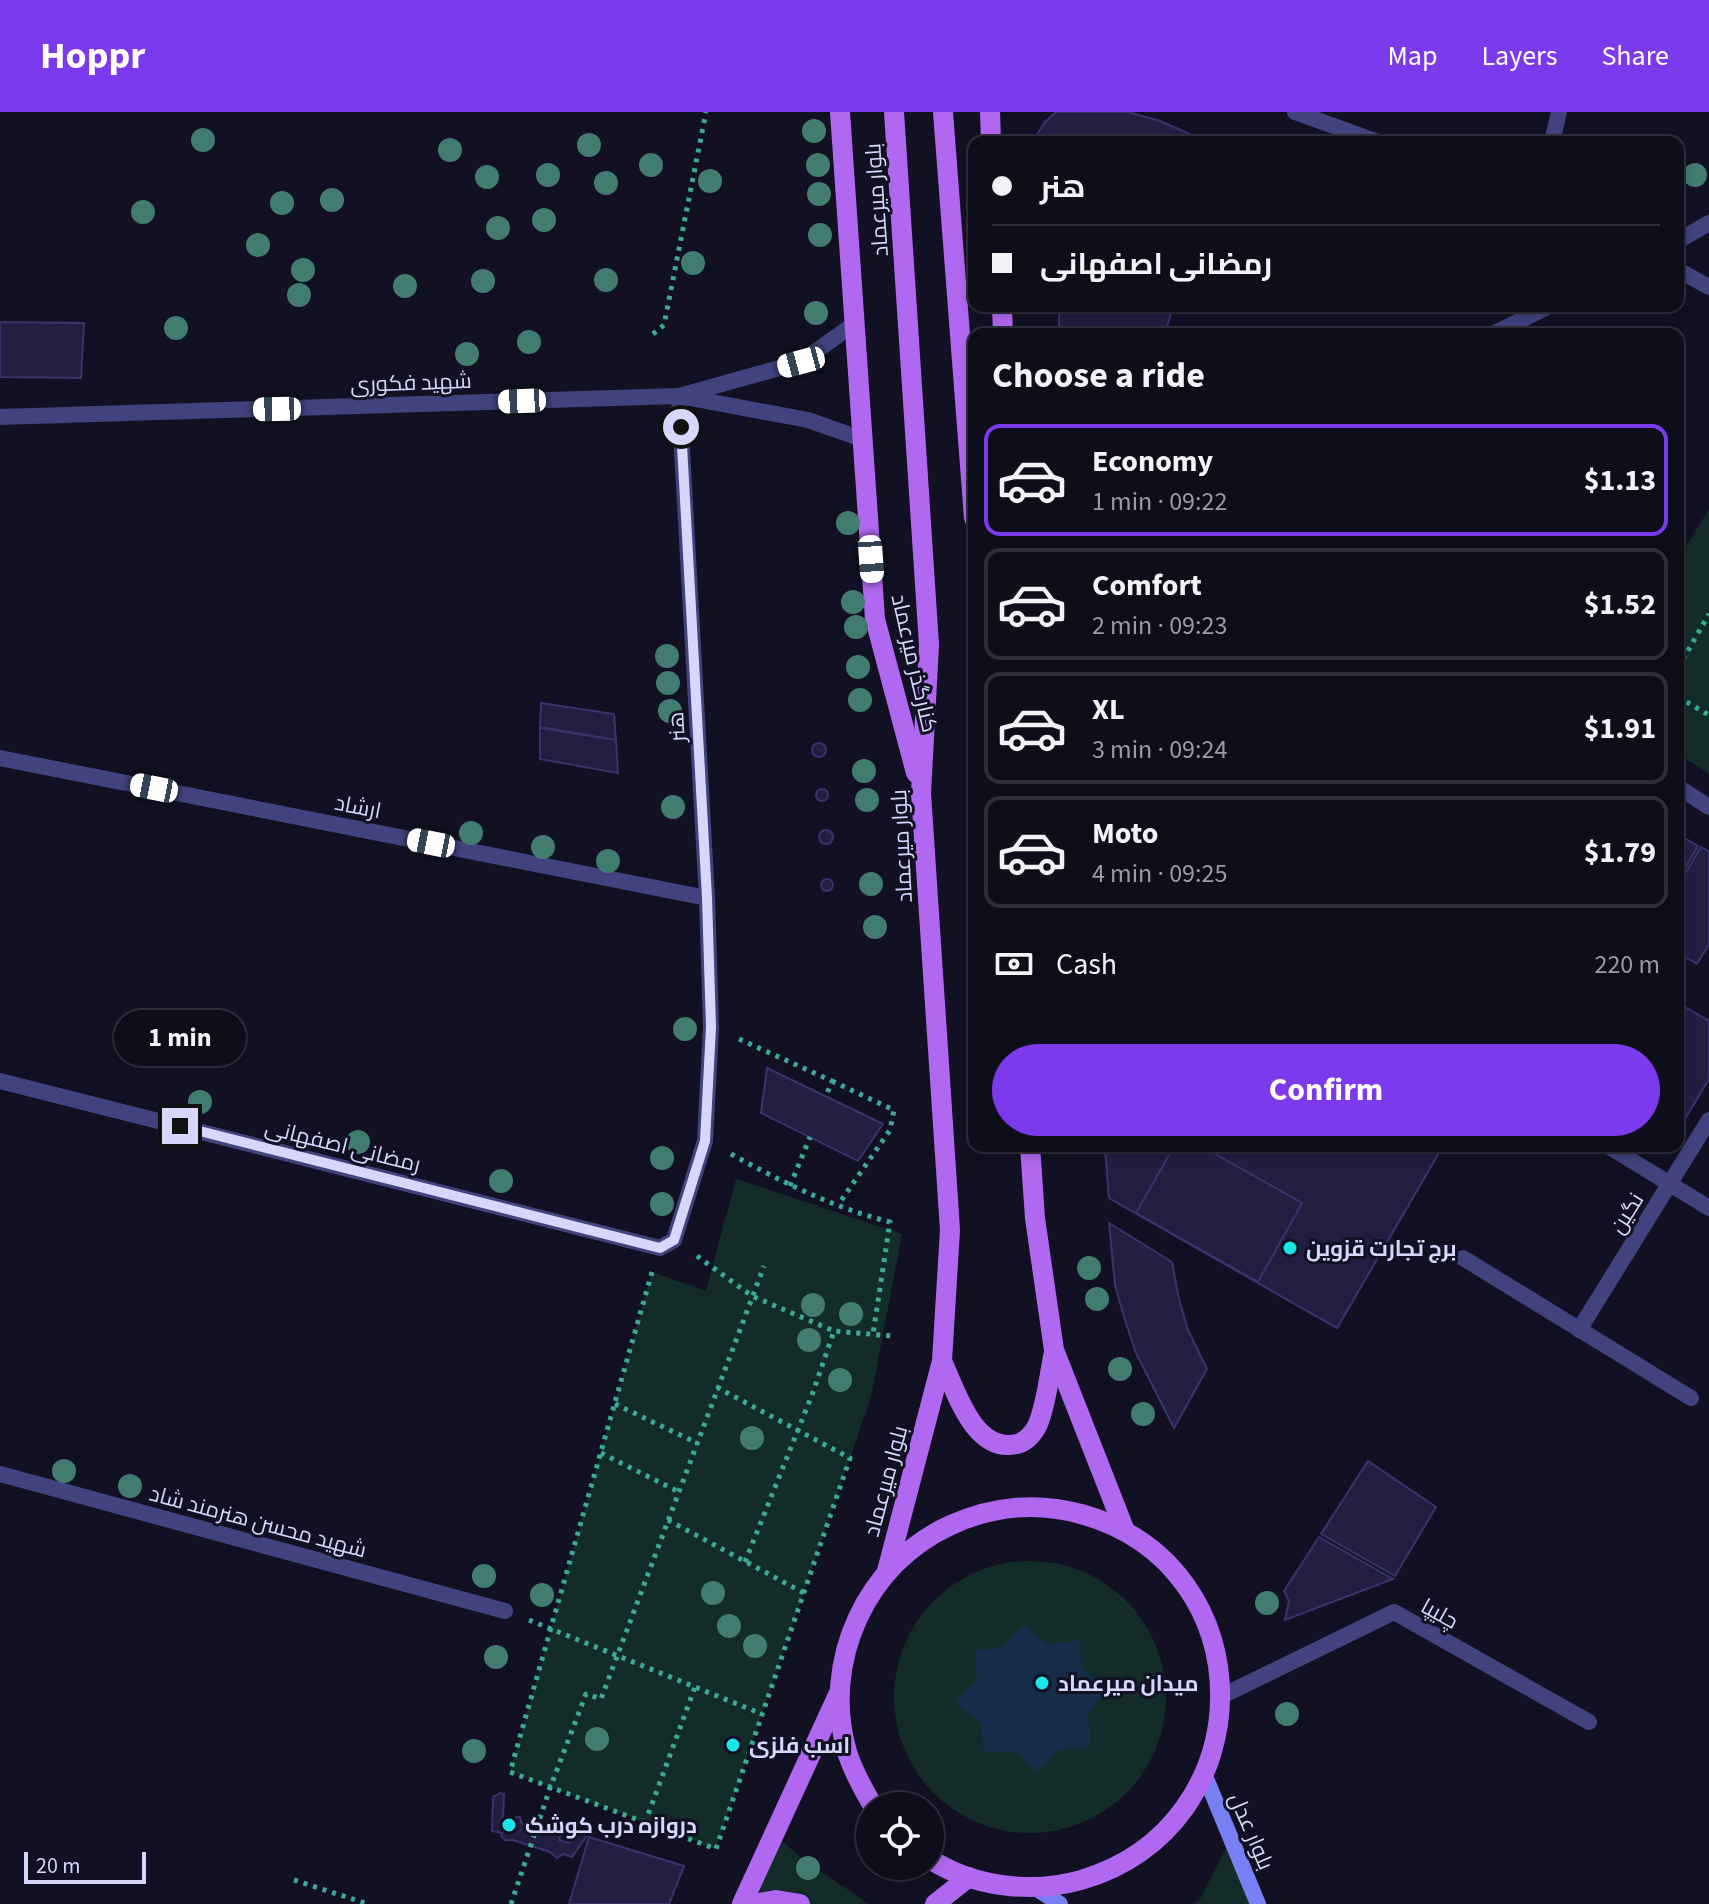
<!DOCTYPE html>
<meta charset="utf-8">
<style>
:root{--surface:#0e0d1a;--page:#1c1b27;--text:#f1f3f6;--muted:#9b9ca2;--line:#2e2d39;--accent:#7c3aed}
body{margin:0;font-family:"Source Sans 3",Cairo,sans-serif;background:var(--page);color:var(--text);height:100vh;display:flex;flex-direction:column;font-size:30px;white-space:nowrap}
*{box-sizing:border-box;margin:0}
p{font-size:26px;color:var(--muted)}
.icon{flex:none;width:44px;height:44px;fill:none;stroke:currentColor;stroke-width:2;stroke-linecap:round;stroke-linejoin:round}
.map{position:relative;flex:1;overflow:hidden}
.side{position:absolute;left:968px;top:216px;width:716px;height:824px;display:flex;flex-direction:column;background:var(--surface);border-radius:16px;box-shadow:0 4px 12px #0003,0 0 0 2px var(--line)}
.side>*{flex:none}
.banner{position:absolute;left:968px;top:24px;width:716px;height:176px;border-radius:16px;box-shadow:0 4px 12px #0003,0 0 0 2px var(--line);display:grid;align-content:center;height:176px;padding:0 24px;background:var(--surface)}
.tools{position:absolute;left:856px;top:1680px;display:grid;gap:16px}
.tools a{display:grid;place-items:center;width:88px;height:88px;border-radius:50%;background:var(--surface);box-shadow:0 4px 12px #0003,0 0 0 2px var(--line);font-size:40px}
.scale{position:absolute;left:24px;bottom:20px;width:122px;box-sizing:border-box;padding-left:8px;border:4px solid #d7d6fb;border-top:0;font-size:22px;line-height:28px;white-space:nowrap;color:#d7d6fb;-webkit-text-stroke:6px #121123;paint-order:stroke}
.end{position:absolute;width:36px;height:36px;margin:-18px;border:10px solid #d7d6fb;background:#111;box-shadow:0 0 0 4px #111}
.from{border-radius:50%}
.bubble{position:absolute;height:56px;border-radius:28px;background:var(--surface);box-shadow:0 4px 12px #0003,0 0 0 2px var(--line);font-size:26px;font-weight:700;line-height:56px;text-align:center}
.car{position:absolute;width:24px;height:48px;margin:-24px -12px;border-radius:10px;box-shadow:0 0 6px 2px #0007;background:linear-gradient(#fff 24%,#345 0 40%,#fff 0 76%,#345 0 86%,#fff 0)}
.banner b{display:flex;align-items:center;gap:28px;height:76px;font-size:30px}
.banner b+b{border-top:2px solid var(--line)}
.banner i{width:20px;height:20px;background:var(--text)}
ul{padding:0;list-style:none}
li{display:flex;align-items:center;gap:24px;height:112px;margin:0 16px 12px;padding:0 8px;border:4px solid var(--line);border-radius:16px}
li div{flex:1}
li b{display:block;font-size:30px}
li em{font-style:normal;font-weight:700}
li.active{border-color:var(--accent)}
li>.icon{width:72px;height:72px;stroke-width:1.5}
h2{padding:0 24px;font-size:36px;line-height:96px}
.pay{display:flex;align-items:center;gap:20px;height:88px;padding:0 24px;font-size:30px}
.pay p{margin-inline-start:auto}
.button{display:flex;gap:16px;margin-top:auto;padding:16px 24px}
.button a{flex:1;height:92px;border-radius:48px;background:var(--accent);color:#fff;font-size:32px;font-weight:700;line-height:92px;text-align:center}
header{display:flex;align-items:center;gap:48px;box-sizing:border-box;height:112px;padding:0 40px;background:var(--accent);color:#fff}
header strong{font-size:38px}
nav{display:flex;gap:44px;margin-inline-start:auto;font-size:28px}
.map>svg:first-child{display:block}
.green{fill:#142c29}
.water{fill:#152d48}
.building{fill:#221e42;stroke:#39336c;stroke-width:2}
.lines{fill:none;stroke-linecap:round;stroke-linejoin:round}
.path{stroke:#3baa99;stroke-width:5;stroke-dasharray:4 6;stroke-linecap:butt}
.service{stroke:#40437d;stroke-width:16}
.minor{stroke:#40437d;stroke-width:16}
.tertiary{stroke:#40437d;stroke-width:16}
.secondary{stroke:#777ff2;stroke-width:16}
.primary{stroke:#b168f0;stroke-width:20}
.tree{fill:#427c71}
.route{stroke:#d7d6fb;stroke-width:10}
.poi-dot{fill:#17e5e7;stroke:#121123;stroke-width:3}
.labels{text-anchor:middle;stroke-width:6;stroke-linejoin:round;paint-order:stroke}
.street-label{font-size:22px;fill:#d7d6fb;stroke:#121123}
.poi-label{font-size:22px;font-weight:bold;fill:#d7d6fb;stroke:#121123;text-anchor:start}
</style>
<header>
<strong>Hoppr</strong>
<nav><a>Map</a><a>Layers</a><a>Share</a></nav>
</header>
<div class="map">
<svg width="1709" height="1792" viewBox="0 0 1709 1792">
<rect width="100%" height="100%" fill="#121123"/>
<g class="green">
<path d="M1709 397V662L1678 641V447Z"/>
<path d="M736 1067 902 1122 871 1285 716 1737 510 1660 652 1160 706 1179Z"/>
<circle cx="1030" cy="1585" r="136"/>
<path d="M774 1722 801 1746 869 1792H742Z"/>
<path d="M1231 1726 1258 1792H1194L1199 1789Z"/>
</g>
<path class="water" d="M1024 1512 1047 1532 1079 1528 1082 1556 1108 1577 1088 1602 1091 1634 1058 1638 1039 1660 1015 1639 984 1641 981 1612 956 1591 977 1566 975 1538 1002 1536Z"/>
<g class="building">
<path d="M1056 0H1128L1160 9 1208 30H1032L1045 10Z"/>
<path d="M1039 194H1173L1165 222H1059V199Z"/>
<path d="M0 210 84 211 81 266 0 265Z"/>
<path d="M541 591 614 602 616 628 540 615Z"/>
<path d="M540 616 616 628 618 661 540 647Z"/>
<circle cx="819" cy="638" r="7"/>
<circle cx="822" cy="683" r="6"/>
<circle cx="826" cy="725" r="7"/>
<path d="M1678 722 1698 734 1678 768Z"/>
<path d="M1701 735 1709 740V832L1697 852 1678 841V773Z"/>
<circle cx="827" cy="773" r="6"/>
<path d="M1678 891 1709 909V967L1686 1005 1678 1000Z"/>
<path d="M767 956 883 1012 858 1049 761 1001Z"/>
<path d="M1105 1034H1442L1337 1216 1109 1086Z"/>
<path d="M1105 1034H1443L1337 1216 1109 1086Z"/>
<path d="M1174 1034H1201L1302 1091 1258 1170 1136 1101Z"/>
<path d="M1109 1111 1172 1150 1179 1187 1188 1218 1207 1257 1174 1316 1136 1241 1125 1208 1115 1173Z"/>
<path d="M1368 1349 1436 1395 1395 1464 1321 1422Z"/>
<path d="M1319 1425 1393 1467 1285 1508 1289 1489 1284 1479Z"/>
<path d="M500 1681 504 1682 503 1709 513 1712 516 1705H520L522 1712 552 1722 554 1718H558L561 1723 559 1728 569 1731 584 1709 591 1714V1718L572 1745 563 1742 557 1746 550 1740 513 1728H505L501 1724 502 1721 492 1719 493 1685Z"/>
<path d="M589 1725 684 1754 669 1792H569Z"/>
</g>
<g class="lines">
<g class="path">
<path d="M653 222 664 213 706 0"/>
<path d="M1678 556 1709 502"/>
<path d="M1678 585 1709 603"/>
<path d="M739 927 832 969 826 984"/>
<path d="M832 969 894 998 890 1018 838 1093"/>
<path d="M731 1042C782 1070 834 1096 890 1110L873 1222"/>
<path d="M790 1074 810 1025"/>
<path d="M697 1144 752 1184 834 1219"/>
<path d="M652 1160 510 1660 716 1737 850 1346 718 1276"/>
<path d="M615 1292 697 1331"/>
<path d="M601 1341 679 1380"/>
<path d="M668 1408 804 1481"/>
<path d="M745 1450 812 1283 834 1219 892 1224"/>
<path d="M529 1508 762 1602"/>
<path d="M645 1711 695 1575"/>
<path d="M294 1768 368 1792"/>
<path d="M511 1792 550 1676 586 1582 601 1587 764 1154"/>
</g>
<g class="service">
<path d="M1678 158 1709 175"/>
<path d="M1608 1034 1709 1096"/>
<path d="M1463 1146 1691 1286"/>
</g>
<g class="minor">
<path d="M1295 0 1378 30"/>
<path d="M1552 30 1559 0"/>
<path d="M1678 129 1709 111"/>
<path d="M1493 222 1549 194"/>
<path d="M0 646 707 786"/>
<path d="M1678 675 1709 695"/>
<path d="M0 969 660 1136 674 1128"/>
<path d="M1579 1218 1709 1008"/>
<path d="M0 1362 505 1499"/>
<path d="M1222 1584 1394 1500 1589 1610"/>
</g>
<g class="tertiary">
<path d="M685 285 808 308 862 327"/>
<path d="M0 305 679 284 801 250 854 212"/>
<path d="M674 1128 705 1029 711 915 707 786 679 284"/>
</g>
<g class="secondary">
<path d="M1205 1664 1258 1792"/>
<path d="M1034 1775 1060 1792"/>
</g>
<g class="primary">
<path d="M840 0 875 507 916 661"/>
<path d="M943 0 974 406"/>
<path d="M990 0 991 30"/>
<path d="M1002 194 1003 222"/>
<path d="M1030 1034 1035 1106 1054 1238 1125 1419"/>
<path d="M942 1249C956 1279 974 1342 1017 1332 1026 1330 1034 1321 1038 1312 1047 1290 1049 1263 1054 1240"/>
<path d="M887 1459 942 1249 950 1118 921 681 929 533 894 0"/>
<path d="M873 1694C863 1677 853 1659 847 1640 821 1550 866 1451 951 1413 992 1394 1037 1390 1081 1402 1268 1454 1265 1714 1081 1768 1032 1782 973 1775 930 1747"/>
<path d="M742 1792 838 1583"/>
<path d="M754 1792 776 1788 800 1792"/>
<path d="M935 1792 969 1765"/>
</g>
</g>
<g class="tree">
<circle cx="814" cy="19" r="12"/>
<circle cx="203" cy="28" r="12"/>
<circle cx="589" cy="33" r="12"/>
<circle cx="450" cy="38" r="12"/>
<circle cx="651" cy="53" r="12"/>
<circle cx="818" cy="53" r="12"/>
<circle cx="548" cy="63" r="12"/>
<circle cx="1695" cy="63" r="12"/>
<circle cx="487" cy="65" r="12"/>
<circle cx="710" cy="69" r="12"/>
<circle cx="606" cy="71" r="12"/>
<circle cx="819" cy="82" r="12"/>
<circle cx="332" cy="88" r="12"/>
<circle cx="282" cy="91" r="12"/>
<circle cx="143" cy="100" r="12"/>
<circle cx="544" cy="108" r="12"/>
<circle cx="498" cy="116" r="12"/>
<circle cx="820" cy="123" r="12"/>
<circle cx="258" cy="133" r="12"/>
<circle cx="693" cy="151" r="12"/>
<circle cx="303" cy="158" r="12"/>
<circle cx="606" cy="168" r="12"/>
<circle cx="483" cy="169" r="12"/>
<circle cx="405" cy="174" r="12"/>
<circle cx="299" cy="183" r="12"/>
<circle cx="816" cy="201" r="12"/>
<circle cx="176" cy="216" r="12"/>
<circle cx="529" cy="230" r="12"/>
<circle cx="467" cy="242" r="12"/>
<circle cx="848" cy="411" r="12"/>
<circle cx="853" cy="490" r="12"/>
<circle cx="856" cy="515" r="12"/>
<circle cx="667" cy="544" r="12"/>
<circle cx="858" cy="555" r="12"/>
<circle cx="668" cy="571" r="12"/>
<circle cx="860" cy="588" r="12"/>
<circle cx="670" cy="599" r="12"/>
<circle cx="864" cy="659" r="12"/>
<circle cx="867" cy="688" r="12"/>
<circle cx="673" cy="695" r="12"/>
<circle cx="471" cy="721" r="12"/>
<circle cx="543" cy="735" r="12"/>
<circle cx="608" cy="749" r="12"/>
<circle cx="871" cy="772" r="12"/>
<circle cx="875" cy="815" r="12"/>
<circle cx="685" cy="917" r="12"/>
<circle cx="200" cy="990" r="12"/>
<circle cx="358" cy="1030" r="12"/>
<circle cx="662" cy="1046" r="12"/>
<circle cx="501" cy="1069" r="12"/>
<circle cx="662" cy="1092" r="12"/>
<circle cx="1089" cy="1156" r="12"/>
<circle cx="1097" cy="1187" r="12"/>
<circle cx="813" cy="1193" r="12"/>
<circle cx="851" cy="1202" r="12"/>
<circle cx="809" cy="1228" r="12"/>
<circle cx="1120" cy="1257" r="12"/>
<circle cx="840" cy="1268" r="12"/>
<circle cx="1143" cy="1302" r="12"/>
<circle cx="752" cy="1326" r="12"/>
<circle cx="64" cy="1359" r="12"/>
<circle cx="130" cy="1374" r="12"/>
<circle cx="484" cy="1464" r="12"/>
<circle cx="713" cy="1481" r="12"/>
<circle cx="542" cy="1483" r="12"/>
<circle cx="1267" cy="1491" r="12"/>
<circle cx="729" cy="1514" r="12"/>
<circle cx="755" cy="1534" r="12"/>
<circle cx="496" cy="1545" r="12"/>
<circle cx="1287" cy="1602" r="12"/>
<circle cx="597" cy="1627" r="12"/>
<circle cx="474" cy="1639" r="12"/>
<circle cx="808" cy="1756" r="12"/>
</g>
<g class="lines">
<path class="route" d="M180 1014 660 1136 674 1128 705 1029 711 915 707 786 681 315"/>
</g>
<g class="poi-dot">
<circle cx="1290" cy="1136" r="8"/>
<circle cx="1042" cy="1571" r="8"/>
<circle cx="733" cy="1633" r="8"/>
<circle cx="509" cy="1713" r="8"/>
</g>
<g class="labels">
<g class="street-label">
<text transform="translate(876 88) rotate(-94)" y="8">بلوار میرعماد</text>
<text transform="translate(411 270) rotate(-2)" y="8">شهید فکوری</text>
<text transform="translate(915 551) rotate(77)" y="8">کنارگذر میرعماد</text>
<text transform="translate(676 615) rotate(-93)" y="8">هنر</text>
<text transform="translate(358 694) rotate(11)" y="8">ارشاد</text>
<text transform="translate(901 734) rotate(-93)" y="8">بلوار میرعماد</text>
<text transform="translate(343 1033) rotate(14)" y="8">رمضانی اصفهانی</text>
<text transform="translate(1626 1101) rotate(-58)" y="8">نگین</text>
<text transform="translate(885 1369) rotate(-75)" y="8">بلوار میرعماد</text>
<text transform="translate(258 1409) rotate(15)" y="8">شهید محسن هنرمند شاد</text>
<text transform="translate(1440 1501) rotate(29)" y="8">چلیپا</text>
<text transform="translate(1252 1719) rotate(67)" y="8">بلوار عدل</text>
</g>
<g class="poi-label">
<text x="1306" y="1144">برج تجارت قزوین</text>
<text x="1058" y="1579">میدان میرعماد</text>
<text x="749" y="1641">اسب فلزی</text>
<text x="525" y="1721">دروازه درب کوشک</text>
</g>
</g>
</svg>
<div class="tools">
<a><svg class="icon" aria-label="locate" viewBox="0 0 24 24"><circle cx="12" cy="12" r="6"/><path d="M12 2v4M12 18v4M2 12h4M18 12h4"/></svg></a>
</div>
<div class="scale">20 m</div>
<i class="end from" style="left:681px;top:315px"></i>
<i class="end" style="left:180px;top:1014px"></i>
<div class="bubble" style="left:114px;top:898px;width:132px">1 min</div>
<i class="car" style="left:801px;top:250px;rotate:255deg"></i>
<i class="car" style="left:522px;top:289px;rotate:268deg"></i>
<i class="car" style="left:277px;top:297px;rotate:269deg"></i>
<i class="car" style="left:871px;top:447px;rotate:176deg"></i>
<i class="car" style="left:154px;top:676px;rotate:281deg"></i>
<i class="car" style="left:431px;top:731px;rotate:281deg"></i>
<div class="banner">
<b><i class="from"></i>هنر</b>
<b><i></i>رمضانی اصفهانی</b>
</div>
<section class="side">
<h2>Choose a ride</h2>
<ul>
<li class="active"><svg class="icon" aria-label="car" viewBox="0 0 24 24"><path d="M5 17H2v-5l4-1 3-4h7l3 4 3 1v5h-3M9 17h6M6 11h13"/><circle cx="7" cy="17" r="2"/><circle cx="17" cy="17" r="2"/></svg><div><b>Economy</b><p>1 min · 09:22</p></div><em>$1.13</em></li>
<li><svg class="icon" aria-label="car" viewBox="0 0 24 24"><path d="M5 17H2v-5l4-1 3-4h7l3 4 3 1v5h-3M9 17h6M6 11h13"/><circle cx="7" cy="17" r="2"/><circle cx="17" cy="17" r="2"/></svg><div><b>Comfort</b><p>2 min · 09:23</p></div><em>$1.52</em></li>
<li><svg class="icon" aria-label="car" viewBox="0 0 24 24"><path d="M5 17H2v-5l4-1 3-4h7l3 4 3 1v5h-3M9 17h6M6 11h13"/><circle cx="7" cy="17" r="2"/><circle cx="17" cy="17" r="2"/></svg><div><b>XL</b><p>3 min · 09:24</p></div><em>$1.91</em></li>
<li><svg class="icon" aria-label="car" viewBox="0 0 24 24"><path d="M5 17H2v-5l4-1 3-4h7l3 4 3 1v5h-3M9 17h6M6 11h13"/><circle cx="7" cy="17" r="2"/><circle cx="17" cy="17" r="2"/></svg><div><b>Moto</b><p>4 min · 09:25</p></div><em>$1.79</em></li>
</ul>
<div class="pay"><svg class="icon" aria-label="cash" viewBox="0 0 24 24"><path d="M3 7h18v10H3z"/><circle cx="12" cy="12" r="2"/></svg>Cash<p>220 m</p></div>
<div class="button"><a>Confirm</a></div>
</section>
</div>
